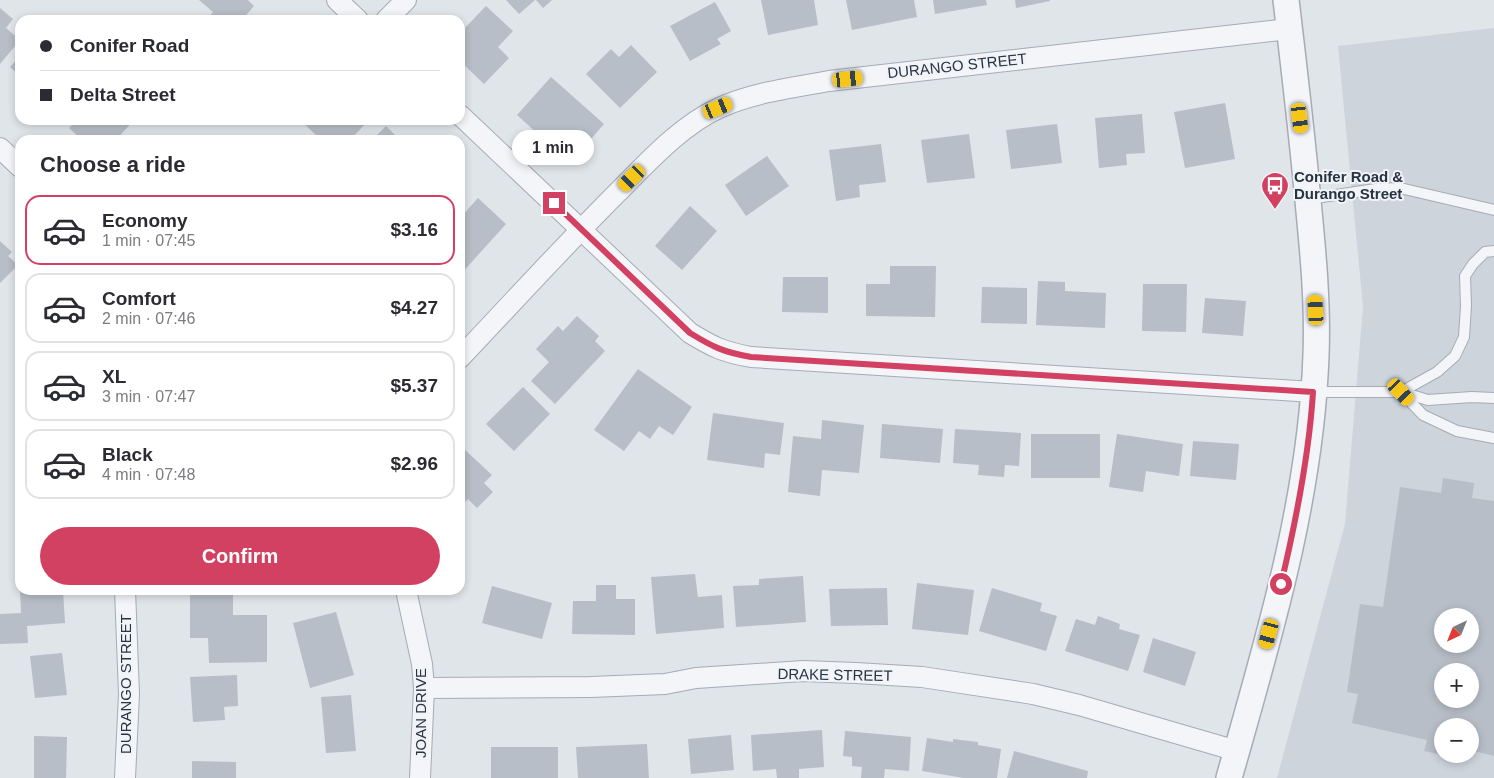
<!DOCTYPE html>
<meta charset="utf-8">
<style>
:root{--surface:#fff;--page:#f7f7f7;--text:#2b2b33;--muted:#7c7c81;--line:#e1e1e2;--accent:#d34162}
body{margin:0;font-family:Helvetica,sans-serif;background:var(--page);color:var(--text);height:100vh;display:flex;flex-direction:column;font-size:19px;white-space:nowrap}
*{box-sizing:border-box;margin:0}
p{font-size:16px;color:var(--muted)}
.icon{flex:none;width:28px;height:28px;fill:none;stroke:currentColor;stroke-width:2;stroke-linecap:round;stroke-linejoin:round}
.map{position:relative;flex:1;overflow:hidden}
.details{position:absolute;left:15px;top:135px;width:450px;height:460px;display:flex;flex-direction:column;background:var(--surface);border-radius:15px;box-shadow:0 2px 8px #0003}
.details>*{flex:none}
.banner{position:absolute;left:15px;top:15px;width:450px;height:110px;border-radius:15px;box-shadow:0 2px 8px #0003;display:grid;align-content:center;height:110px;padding:0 25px;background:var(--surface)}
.needle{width:32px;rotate:223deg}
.fabs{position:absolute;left:1434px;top:608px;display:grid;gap:10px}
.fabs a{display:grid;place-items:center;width:45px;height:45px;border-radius:50%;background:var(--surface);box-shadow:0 2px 8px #0003;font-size:25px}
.end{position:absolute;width:22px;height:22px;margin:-11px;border:6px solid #d34162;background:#fff;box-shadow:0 0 0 2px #fff}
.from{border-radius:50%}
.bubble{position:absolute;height:35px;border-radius:18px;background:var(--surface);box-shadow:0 2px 8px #0003;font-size:16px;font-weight:600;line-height:35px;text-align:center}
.car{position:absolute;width:15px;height:30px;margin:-15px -8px;border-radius:6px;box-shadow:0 0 4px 1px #0007;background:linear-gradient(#f5c518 24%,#345 0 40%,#f5c518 0 76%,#345 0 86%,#f5c518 0)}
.banner b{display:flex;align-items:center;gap:18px;height:48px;font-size:19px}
.banner b+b{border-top:1px solid var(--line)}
.banner i{width:12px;height:12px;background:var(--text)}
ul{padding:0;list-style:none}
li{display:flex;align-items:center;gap:15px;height:70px;margin:0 10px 8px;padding:0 15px;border:2px solid var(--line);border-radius:15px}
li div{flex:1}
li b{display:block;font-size:19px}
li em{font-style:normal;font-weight:600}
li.active{border-color:var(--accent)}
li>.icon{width:45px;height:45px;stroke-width:1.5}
h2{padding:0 25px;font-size:22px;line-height:60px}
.button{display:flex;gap:10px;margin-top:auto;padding:10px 25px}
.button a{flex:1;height:58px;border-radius:30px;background:var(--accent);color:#fff;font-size:20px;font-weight:600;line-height:58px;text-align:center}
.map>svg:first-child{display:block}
.built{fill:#ced4dc;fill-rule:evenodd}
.building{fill:#b7bec7;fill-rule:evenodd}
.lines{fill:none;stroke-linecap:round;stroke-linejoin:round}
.service-casing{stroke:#a5acb4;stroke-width:12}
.minor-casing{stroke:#a5acb4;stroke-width:22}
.tertiary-casing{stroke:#a5acb4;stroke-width:28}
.service{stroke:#f3f5f8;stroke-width:10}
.minor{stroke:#f3f5f8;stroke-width:20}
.tertiary{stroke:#f3f5f8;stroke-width:25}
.route{stroke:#d34162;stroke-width:6}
.labels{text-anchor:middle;stroke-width:4;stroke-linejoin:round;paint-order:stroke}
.street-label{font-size:15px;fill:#283442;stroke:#f0f3f7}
.poi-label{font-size:15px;font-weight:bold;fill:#283442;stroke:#f0f3f7;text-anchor:start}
</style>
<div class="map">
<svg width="1494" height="778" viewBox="0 0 1494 778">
<rect width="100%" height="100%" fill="#e0e5ea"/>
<path class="built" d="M1494 28V778H1277L1345 524 1363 307 1338 46ZM1442 616H1470V644H1442ZM1442 671H1470V699H1442ZM1442 726H1470V754H1442Z"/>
<g class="building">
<path d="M199 0H248L254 6 242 20H206L213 12Z"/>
<path d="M506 0H535L519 14Z"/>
<path d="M536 0H552L543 8Z"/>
<path d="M761 0H814L818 25 768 35Z"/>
<path d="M846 0H914L917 17 852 30Z"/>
<path d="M933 0H986L987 5 935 14Z"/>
<path d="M1015 0H1050V1L1016 8Z"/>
<path d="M715 2 731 31 717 39 721 44 690 61 670 26Z"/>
<path d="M486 6 513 31 498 47 509 58 484 84 460 61V33Z"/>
<path d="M0 8 13 19 6 28 20 40 0 64Z"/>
<path d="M631 45 657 72 620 108 586 74 611 49 619 57Z"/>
<path d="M20 56V76L10 67Z"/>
<path d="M551 77 604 124 570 163 517 115Z"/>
<path d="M1225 103 1235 159 1185 168 1174 112Z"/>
<path d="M1142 114 1145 153 1126 154 1127 165 1099 168 1095 118Z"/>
<path d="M77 120H134L116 140H82L69 128Z"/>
<path d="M300 120H369L350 140H321Z"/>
<path d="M1057 124 1062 163 1011 169 1006 130Z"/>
<path d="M386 126 400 140H372Z"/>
<path d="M969 134 975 178 927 183 921 140Z"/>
<path d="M881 144 886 182 859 185 860 197 836 201 829 150Z"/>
<path d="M767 156 789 186 746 216 725 185Z"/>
<path d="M478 198 506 224 460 275V218Z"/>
<path d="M690 206 717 231 682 270 655 246Z"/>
<path d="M0 241 12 252 8 256 18 265 0 283Z"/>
<path d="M890 266H936L935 317 866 316V284H890Z"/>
<path d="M783 277H828V313L782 312Z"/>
<path d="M1038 281 1065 282V291L1106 293 1105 328 1036 325Z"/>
<path d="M1143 284H1187L1186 332 1142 331Z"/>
<path d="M982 287 1027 288V324L981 323Z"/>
<path d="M1205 298 1246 301 1243 336 1202 333Z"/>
<path d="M577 316 599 336 595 341 605 351 555 404 531 381 549 362 536 349 558 326 563 331Z"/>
<path d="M638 369 692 407 673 435 659 426 650 439 639 431 624 451 594 430Z"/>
<path d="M523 387 550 414 514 451 486 424Z"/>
<path d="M713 413 784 423 780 455 765 453 764 468 707 460Z"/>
<path d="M822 420 864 425 859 473 822 470 820 496 788 492 793 436 821 439Z"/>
<path d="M882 424 943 429 940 463 880 458Z"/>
<path d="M955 429 1021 433 1019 466 1005 465 1004 477 978 475 979 465 953 463Z"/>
<rect x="1031" y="434" width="69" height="44"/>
<path d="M1117 434 1183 444 1179 476 1146 471 1143 492 1109 487Z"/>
<path d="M1193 441 1239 444 1236 480 1190 476Z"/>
<path d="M463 448 492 475 484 483 493 492 477 508 468 499 460 507V451Z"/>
<path d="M1443 478 1474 483 1472 498 1494 501V756L1470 750V726H1442V754H1466L1465 760 1424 751 1427 740 1352 723 1358 694 1347 692 1360 604 1383 607 1400 487 1441 493ZM1442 616H1470V644H1442ZM1442 671H1470V699H1442Z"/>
<path d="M695 574 698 597 722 595 724 628 656 634 651 577Z"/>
<path d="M803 576 806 622 736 627 733 586 759 585V579Z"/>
<path d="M917 583 974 590 968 635 912 629Z"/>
<path d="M596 585H616V599H635V635L572 634 573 601H596Z"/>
<path d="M492 586 552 603 542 639 482 623Z"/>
<path d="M887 588 888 625 831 626 829 589Z"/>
<path d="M992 588 1042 603 1040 611 1057 616 1046 651 979 631Z"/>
<path d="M20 590H63L65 623 27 626 28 643 0 644V614L21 613Z"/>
<path d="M190 592H233V615H267V662L209 663 208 638H190Z"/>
<path d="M336 612 354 675 310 688 293 623Z"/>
<path d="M1098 616 1120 624 1119 629 1140 635 1128 671 1065 651 1076 619 1095 625Z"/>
<path d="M1153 638 1196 652 1185 686 1143 672Z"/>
<path d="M62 653 67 695 35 698 30 656Z"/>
<path d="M237 675 238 706 224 707 225 720 193 722 190 677Z"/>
<path d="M351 695 356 751 326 753 321 697Z"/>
<path d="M822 730 824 767 799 769V778H777L776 769 753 771 751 735Z"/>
<path d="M845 731 911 737 909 771 885 769 884 778H861L862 767 852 766V757L843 756Z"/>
<path d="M731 735 734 770 691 774 688 739Z"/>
<path d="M34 736 67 737 66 778H34Z"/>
<path d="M927 738 953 742V739L978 742V745L1001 749 997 778H964L922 771Z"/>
<path d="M647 744 649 778H578L576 747Z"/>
<rect x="491" y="747" width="67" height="31"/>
<path d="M1014 751 1088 771 1087 778H1007Z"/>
<path d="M192 761 236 762V778H192Z"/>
</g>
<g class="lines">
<defs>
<g id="service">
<path d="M1309 199 1376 189 1400 188 1494 210"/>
<path d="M1314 392H1401L1428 400 1472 397 1494 398"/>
<path d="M1401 392 1437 372 1455 356 1464 337 1466 306 1465 276 1473 264 1485 252 1494 251"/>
<path d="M1402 393 1423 415 1457 431 1494 438"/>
</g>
<g id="minor">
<path d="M337 0 358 20"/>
<path d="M386 20 406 0"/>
<path d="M460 115 690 333C713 347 723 352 751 357L1313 392"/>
<path d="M0 148 20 167"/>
<path d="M460 358C512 303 563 247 617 193 647 163 680 126 719 108 754 92 792 88 829 81L1289 29"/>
<path d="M125 590 129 694 125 778"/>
<path d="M406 590 422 664 424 688 420 778"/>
<path d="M424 688 591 687 665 684 696 678 803 671 856 673 922 677 1033 694 1079 705 1237 751"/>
</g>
<path id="tertiary" d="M1229 778C1268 640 1311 500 1316 355 1318 304 1313 252 1308 201 1302 134 1294 67 1286 0"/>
</defs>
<use href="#service" class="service-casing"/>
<use href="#minor" class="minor-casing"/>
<use href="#tertiary" class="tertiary-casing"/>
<use href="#service" class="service"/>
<use href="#minor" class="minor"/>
<use href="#tertiary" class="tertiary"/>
</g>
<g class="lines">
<path class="route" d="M554 203 690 333C713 347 723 352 751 357L1313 392C1309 457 1296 521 1281 584"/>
</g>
<defs>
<symbol id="bus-pin" viewBox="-11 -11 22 30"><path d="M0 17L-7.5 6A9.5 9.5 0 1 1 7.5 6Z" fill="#d34162" stroke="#f0f3f7"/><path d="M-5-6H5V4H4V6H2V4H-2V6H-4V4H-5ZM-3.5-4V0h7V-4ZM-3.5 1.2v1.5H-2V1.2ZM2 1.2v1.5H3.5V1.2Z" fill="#fff"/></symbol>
</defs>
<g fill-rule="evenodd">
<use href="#bus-pin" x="1259" y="170" width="32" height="43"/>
</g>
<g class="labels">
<g class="street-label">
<text transform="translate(957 66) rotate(-6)" y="5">DURANGO STREET</text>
<text transform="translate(835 675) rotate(1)" y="5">DRAKE STREET</text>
<text transform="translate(126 684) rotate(-90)" y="5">DURANGO STREET</text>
<text transform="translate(421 713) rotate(-90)" y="5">JOAN DRIVE</text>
</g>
<g class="poi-label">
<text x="1294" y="182">Conifer Road &amp;<tspan x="1294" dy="17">Durango Street</tspan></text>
</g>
</g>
</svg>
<div class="fabs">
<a><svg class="needle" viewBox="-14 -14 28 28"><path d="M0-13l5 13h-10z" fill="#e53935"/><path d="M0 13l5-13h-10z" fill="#7c7c81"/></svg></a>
<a>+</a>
<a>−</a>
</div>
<i class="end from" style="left:1281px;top:584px"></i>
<i class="end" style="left:554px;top:203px"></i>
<div class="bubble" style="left:512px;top:130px;width:82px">1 min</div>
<i class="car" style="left:848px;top:79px;rotate:84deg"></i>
<i class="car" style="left:718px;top:108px;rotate:68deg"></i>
<i class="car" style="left:1300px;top:118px;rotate:173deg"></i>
<i class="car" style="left:632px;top:178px;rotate:225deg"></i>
<i class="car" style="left:1316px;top:310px;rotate:357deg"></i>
<i class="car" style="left:1401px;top:392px;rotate:137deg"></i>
<i class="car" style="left:1269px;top:634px;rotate:195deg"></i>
<div class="banner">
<b><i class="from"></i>Conifer Road</b>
<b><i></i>Delta Street</b>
</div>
<section class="details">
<h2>Choose a ride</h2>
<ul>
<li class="active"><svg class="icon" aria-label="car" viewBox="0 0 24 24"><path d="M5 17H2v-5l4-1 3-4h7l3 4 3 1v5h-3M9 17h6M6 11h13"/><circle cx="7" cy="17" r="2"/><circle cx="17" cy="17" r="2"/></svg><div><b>Economy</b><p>1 min · 07:45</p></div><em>$3.16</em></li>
<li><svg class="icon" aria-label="car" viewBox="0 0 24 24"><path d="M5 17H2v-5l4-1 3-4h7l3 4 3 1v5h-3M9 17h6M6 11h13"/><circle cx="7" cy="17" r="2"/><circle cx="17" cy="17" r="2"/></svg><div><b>Comfort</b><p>2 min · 07:46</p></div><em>$4.27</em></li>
<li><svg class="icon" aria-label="car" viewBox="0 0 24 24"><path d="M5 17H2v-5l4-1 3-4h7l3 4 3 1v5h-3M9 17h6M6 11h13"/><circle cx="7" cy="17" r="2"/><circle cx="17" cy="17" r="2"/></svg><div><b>XL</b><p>3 min · 07:47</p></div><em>$5.37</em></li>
<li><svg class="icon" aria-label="car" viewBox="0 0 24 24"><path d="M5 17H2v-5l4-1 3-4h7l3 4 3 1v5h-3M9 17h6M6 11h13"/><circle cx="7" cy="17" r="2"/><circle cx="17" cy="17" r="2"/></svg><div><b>Black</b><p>4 min · 07:48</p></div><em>$2.96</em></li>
</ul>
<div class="button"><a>Confirm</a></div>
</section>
</div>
